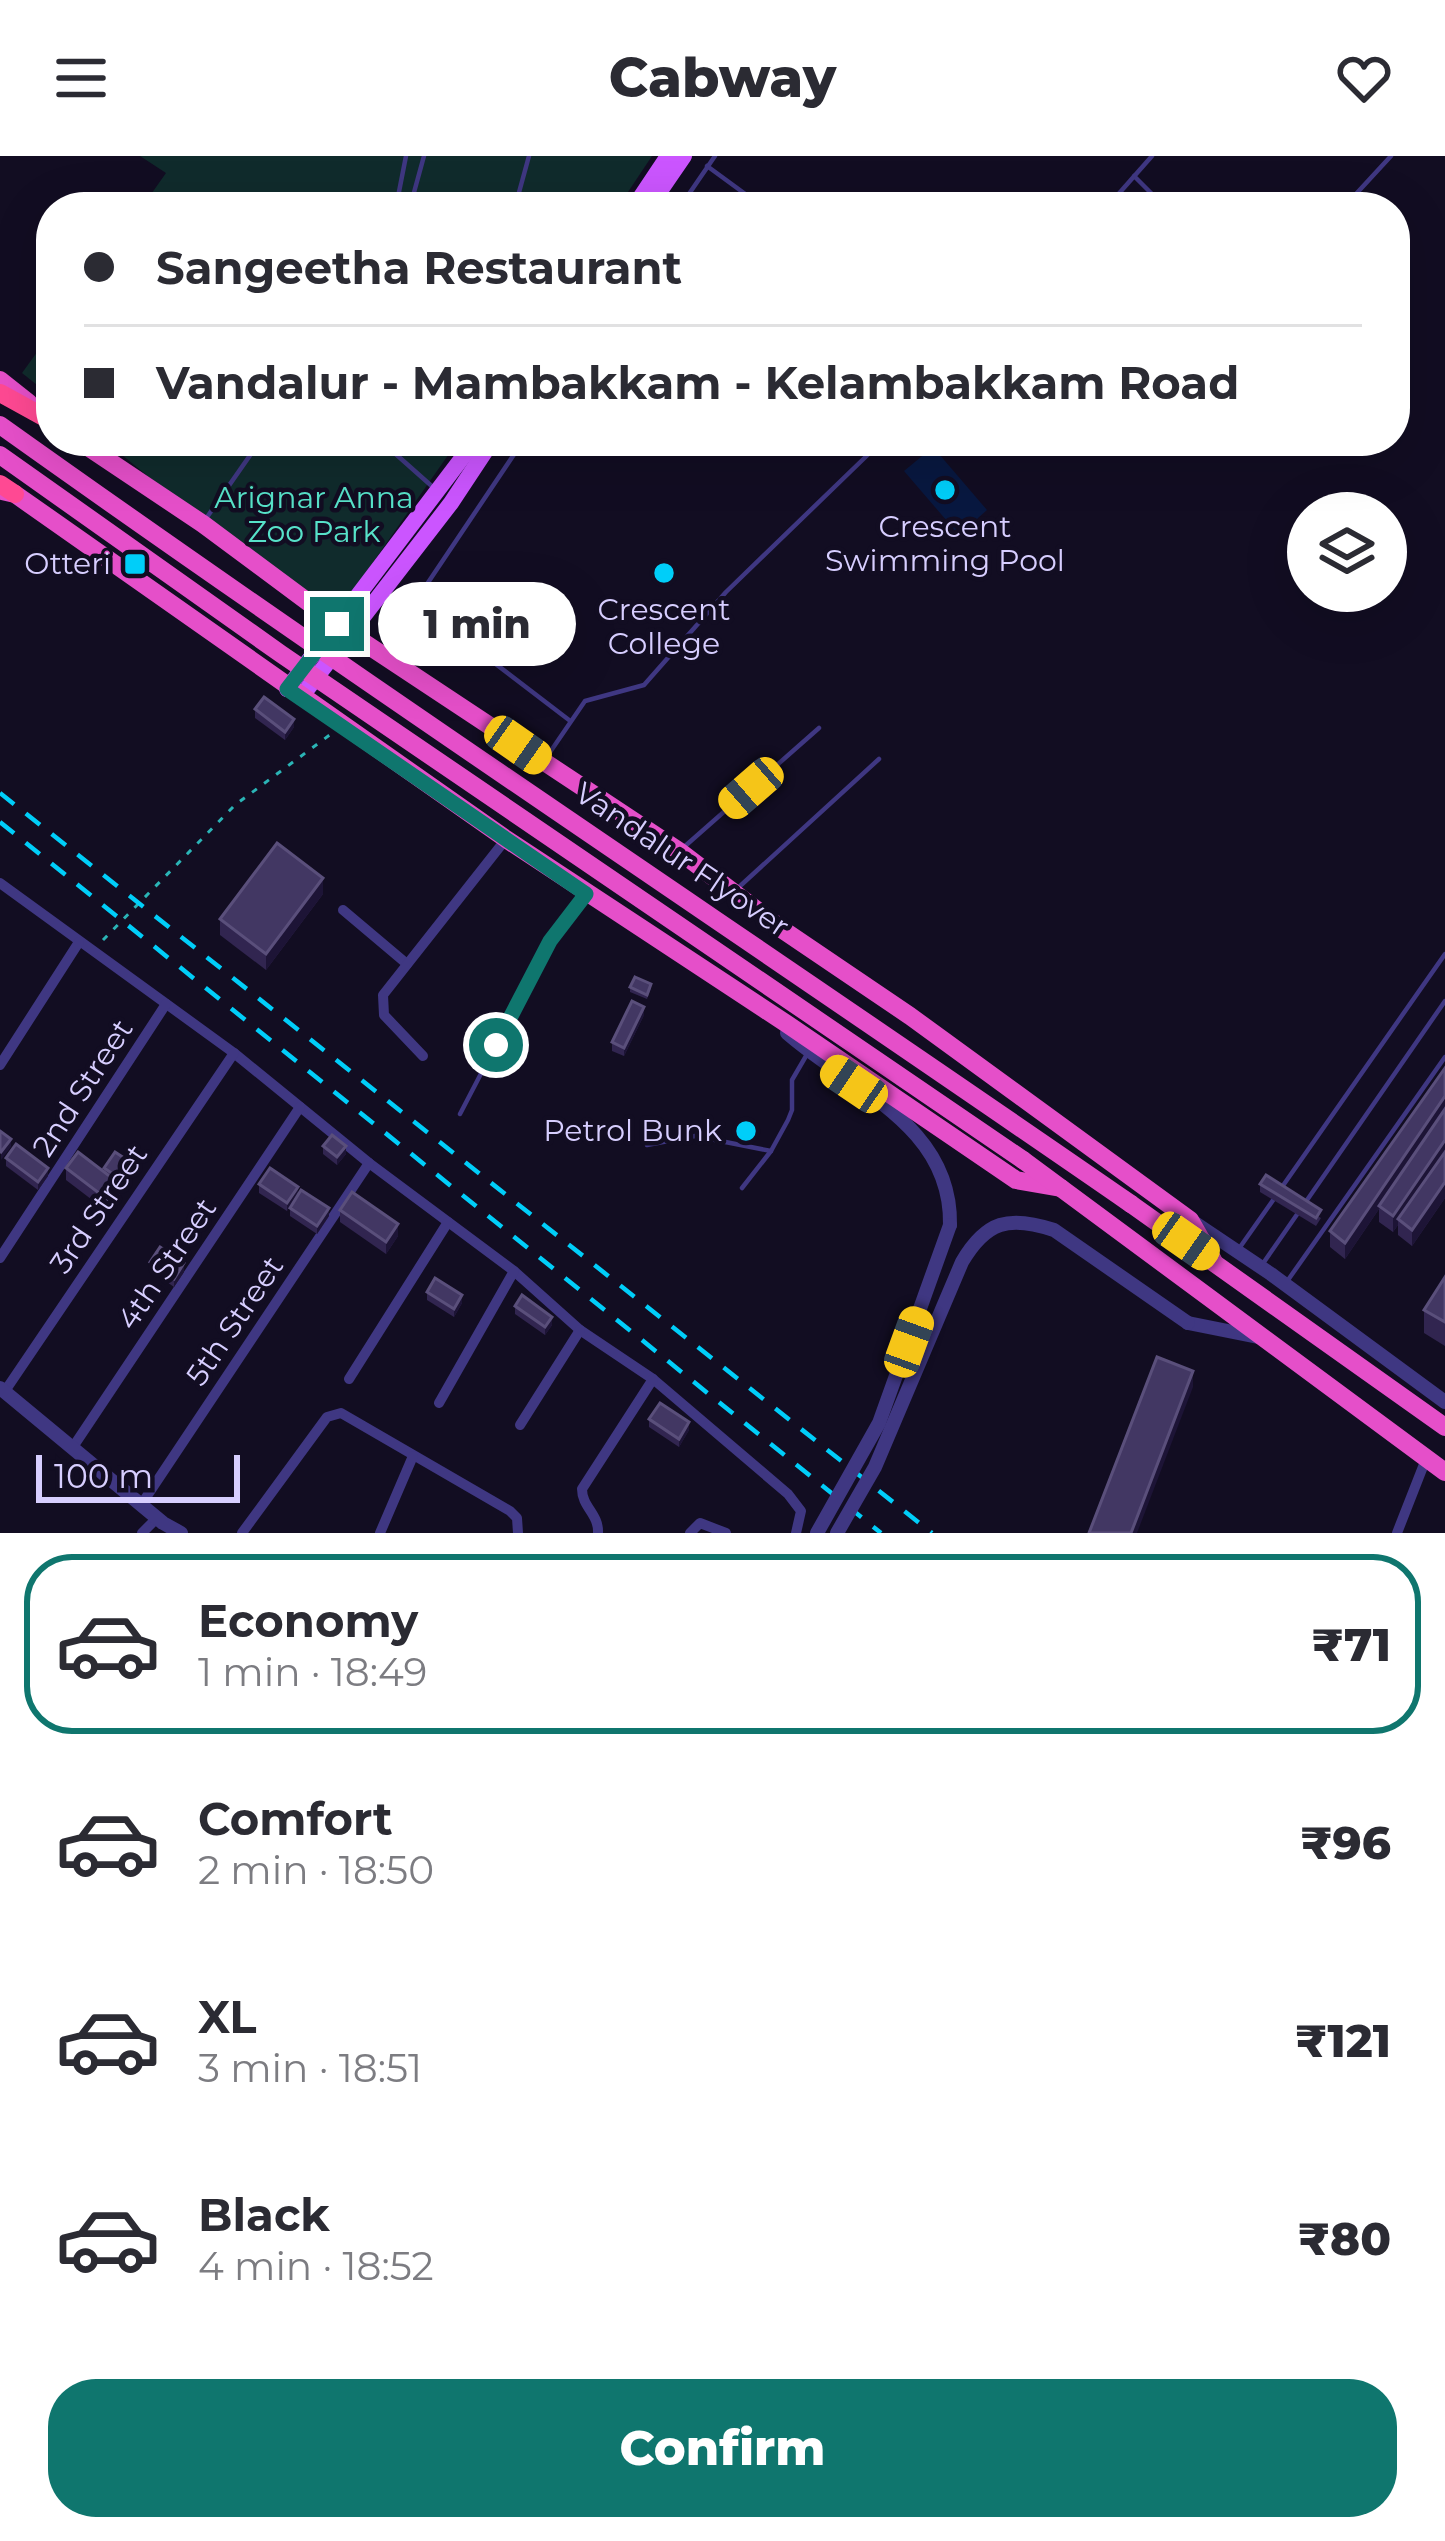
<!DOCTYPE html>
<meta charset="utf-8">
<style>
:root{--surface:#fff;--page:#f7f7f7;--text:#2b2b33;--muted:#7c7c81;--line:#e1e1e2;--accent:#0f766e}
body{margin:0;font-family:Montserrat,sans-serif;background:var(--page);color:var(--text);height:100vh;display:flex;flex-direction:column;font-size:45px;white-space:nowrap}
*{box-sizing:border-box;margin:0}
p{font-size:39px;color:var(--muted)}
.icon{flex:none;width:66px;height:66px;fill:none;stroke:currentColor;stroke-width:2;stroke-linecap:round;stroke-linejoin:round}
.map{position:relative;height:1377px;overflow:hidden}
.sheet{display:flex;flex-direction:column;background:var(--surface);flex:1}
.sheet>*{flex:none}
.hud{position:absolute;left:36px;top:36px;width:1374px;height:264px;border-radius:48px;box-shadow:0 12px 48px #0002;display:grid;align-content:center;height:264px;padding:0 48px;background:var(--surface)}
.fabs{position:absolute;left:1287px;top:336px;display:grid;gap:24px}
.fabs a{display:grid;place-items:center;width:120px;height:120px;border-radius:50%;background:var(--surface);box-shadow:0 12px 48px #0002;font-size:60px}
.scale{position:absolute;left:36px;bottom:30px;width:204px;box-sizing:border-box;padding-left:12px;border:6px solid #d7ceff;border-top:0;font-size:33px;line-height:42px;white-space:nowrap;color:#d7ceff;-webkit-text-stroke:9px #120d22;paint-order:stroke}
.end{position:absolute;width:54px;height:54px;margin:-27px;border:15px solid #0f766e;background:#fff;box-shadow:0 0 0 6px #fff}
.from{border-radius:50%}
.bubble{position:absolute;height:84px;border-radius:42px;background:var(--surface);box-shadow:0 12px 48px #0002;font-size:39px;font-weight:800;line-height:84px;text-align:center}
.car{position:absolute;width:36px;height:72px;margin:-36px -18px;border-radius:15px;box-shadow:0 0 9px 3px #0007;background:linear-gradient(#f5c518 24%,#345 0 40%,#f5c518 0 76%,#345 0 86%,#f5c518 0)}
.hud b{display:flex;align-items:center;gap:42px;height:114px;font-size:45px}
.hud b+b{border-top:3px solid var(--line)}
.hud i{width:30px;height:30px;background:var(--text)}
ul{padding:21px 0 0;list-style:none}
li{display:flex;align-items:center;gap:36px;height:180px;margin:0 24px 18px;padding:0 24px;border:6px solid transparent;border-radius:48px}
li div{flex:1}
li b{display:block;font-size:45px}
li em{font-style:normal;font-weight:800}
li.active{border-color:var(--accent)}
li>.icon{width:108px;height:108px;stroke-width:1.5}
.primary-button{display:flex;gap:24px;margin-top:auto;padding:24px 48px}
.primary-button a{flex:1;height:138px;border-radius:48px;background:var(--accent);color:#fff;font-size:48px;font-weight:800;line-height:138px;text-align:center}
header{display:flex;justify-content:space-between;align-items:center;height:156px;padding:0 48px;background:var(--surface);font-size:54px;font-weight:800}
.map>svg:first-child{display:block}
.green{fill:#102b2c}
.water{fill:#081840}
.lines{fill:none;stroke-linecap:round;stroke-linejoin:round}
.path{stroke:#2bb4b6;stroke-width:3;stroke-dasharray:6 9;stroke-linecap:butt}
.service{stroke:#3f3782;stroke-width:4.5}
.minor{stroke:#3f3782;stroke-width:10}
.tertiary{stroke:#3f3782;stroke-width:14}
.primary{stroke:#cb55ff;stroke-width:16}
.trunk{stroke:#e54fc9;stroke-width:18}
.motorway{stroke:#ff4993;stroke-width:18}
.rail{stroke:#00cef9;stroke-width:4.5;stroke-dasharray:18 15;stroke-linecap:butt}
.tertiary-bridge{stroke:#3f3782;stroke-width:14}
.trunk-bridge{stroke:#e54fc9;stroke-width:18}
.wall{fill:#312550}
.shaded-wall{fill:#1d1436}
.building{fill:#423763;stroke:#5a4f7b;stroke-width:3}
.route{stroke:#0f766e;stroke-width:15}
.poi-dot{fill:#00cef9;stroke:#120d22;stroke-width:4.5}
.labels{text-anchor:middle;stroke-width:9;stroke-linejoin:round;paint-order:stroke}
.park-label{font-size:30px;fill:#57e2c9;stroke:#120d22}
.poi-label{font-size:30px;fill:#d7ceff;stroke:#120d22}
.street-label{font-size:30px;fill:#d7ceff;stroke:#120d22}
</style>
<header><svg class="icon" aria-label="menu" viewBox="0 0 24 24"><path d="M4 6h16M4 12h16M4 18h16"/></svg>Cabway<svg class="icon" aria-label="heart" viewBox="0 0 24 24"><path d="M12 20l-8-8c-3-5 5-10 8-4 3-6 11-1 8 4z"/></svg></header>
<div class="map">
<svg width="1445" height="1377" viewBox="0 0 1445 1377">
<rect width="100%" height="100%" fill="#120d22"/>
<g class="green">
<path d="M140 0H652L618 51H142L166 17Z"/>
<path d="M51 177V240L22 217Z"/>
<path d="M105 285H458L329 469Z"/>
</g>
<path class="water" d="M933 291 987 354 959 379 904 315Z"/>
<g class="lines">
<path class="path" d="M103 784 235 649 331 578"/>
<g class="service">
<path d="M707 10 763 51"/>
<path d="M1134 20 1165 51"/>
<path d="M352 51 397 42 415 51"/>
<path d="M396 51 406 0"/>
<path d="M410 51 424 0"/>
<path d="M515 51 529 0"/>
<path d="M680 51 715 0"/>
<path d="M1107 51 1152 0"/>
<path d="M1274 51 1281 44 1289 51"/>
<path d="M1344 51 1391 0"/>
<path d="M381 285 435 333"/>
<path d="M523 285 419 440 421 451 569 564"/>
<path d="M205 364 260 285"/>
<path d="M546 602 585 545 644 529 726 436 882 285"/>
<path d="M684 691 819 572"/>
<path d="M739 731 879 603"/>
<path d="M460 958 550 785 585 740"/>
<path d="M647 989 695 980 771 995"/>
<path d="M1282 1031 1445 798"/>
<path d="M742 1032 771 995 788 964 792 954V924L806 900"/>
<path d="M1305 1047 1445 845"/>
<path d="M1238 1094 1276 1040"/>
<path d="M1264 1106 1298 1057"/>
<path d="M1288 1124 1445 901"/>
</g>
<g class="minor">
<path d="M0 727 234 897 369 1007 514 1115 580 1174 653 1223 788 1338 801 1355 796 1377"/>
<path d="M343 754 407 808"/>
<path d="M423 900 384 859 383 839 506 683"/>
<path d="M0 909 79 786"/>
<path d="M0 1102 166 848"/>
<path d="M349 1223 448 1066"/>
<path d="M5 1235 234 897"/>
<path d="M439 1247 514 1115"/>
<path d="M520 1269 580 1174"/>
<path d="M73 1291 300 951"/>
<path d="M141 1349 369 1007"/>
<path d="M142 1377 157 1362"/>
<path d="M242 1377 327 1261 341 1257 510 1355 517 1362 518 1377"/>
<path d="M380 1377 413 1300"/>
<path d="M598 1377C599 1358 582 1351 582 1333L653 1223"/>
<path d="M690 1377 700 1367 726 1377"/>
<path d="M1397 1377 1426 1303"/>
</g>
<g class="tertiary">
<path d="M787 877C852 934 952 969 950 1069"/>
<path d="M1195 1067 1271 1118 1445 1246"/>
<path d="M1188 1167 1258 1181"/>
<path d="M0 1232 163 1367 181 1377"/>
</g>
<g class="primary">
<path d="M634 51 668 0"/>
<path d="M649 51 684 0"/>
<path d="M287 533 475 285"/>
<path d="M301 541 451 347 492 285"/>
</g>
<g class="trunk">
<path d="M0 224 29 247"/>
<path d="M79 285 203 368 351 478 679 695 783 774 910 860 1190 1064 1213 1104"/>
<path d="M2 335 15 338 506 683 787 868 1016 1024 1061 1032"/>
<path d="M1023 1004 1445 1316"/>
<path d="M1131 1048 1445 1271"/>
</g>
<g class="motorway">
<path d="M0 237 51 265"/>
<path d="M0 328 15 338"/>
</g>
<g class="rail">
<path d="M0 637 932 1377"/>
<path d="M0 666 881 1377"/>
</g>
<g class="tertiary-bridge">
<path d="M817 1377 879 1267 950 1069"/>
<path d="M837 1377 875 1311 962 1106C986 1065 1009 1059 1054 1074L1188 1167"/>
</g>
<g class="trunk-bridge">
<path d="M0 269C373 535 755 788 1131 1048"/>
<path d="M0 299 281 498 1023 1004"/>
</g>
</g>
<g class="wall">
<path d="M255 553 294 571 285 584 255 562Z"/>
<path d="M323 738 266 814 220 779V763Z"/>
<path d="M630 831 651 832 647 843 630 836Z"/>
<path d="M644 859 624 900 612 895V886Z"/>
<path d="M1445 912V1042L1412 1090 1398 1079V1069L1393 1076 1379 1066V1053L1345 1103 1330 1091V1075Z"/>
<path d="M323 990 346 998 337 1009 323 998Z"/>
<path d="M6 1002 48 1020 38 1034 6 1010Z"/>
<path d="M66 1012 104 1016V1012L133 1016 122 1032 120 1031V1040L108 1056 66 1024Z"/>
<path d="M259 1028 298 1031 287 1055 259 1037Z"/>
<path d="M1260 1028 1321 1062 1316 1070 1260 1036Z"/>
<path d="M290 1052 329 1060 317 1078 290 1060Z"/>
<path d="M340 1054 398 1080 386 1098 340 1066Z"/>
<path d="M150 1106 184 1116 174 1131 150 1114Z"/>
<path d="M1445 1121V1190L1424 1177V1154Z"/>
<path d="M427 1136 462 1147 454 1161 427 1144Z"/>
<path d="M515 1150 552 1169 545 1179 515 1158Z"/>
<path d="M649 1263 689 1274 679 1291 649 1271Z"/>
</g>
<g class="shaded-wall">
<path d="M294 563V571L285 584V576Z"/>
<path d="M323 722V738L266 814V798Z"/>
<path d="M644 851V859L624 900V892Z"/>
<path d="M1445 940V956L1345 1103V1087Z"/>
<path d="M11 983V991L1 1004V996Z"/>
<path d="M1445 984V1000L1398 1063V1069L1393 1076V1060Z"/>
<path d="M346 990V998L337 1009V1001Z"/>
<path d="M133 1008V1016L122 1032V1024Z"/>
<path d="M48 1012V1020L38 1034V1026Z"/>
<path d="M1445 1026V1042L1412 1090V1074Z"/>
<path d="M120 1028V1040L108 1056V1044Z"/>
<path d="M298 1031V1039L287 1055V1047Z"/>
<path d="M329 1052V1060L317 1078V1070Z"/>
<path d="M398 1068V1080L386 1098V1086Z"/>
<path d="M184 1107V1116L174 1131V1123Z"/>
<path d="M462 1139V1147L454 1161V1153Z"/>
<path d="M552 1161V1169L545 1179V1171Z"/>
<path d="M1193 1215V1231L1137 1377H1131Z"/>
<path d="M689 1266V1274L679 1291V1283Z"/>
</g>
<g class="building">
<path d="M264 541 294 563 285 576 255 553Z"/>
<path d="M277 687 323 722 266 798 220 763Z"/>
<path d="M635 821 651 828 647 839 630 831Z"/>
<path d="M632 845 644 851 624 892 612 886Z"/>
<path d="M1445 912V940L1345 1087 1330 1075Z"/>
<path d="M1445 953V984L1393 1060 1379 1050Z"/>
<path d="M0 975 11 983 1 996 0 995Z"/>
<path d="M332 979 346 990 337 1001 323 990Z"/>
<path d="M16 988 48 1012 38 1026 6 1002Z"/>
<path d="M78 996 120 1028 108 1044 66 1012Z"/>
<path d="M115 996 133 1008 122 1024 104 1012Z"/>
<path d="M1445 996V1026L1412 1074 1398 1063Z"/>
<path d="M270 1012 298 1031 287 1047 259 1028Z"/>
<path d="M1266 1019 1321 1054 1316 1062 1260 1028Z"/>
<path d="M301 1034 329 1052 317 1070 290 1052Z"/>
<path d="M352 1036 398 1068 386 1086 340 1054Z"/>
<path d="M160 1091 184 1107 174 1123 150 1106Z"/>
<path d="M1445 1121V1166L1424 1154Z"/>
<path d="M435 1122 462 1139 454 1153 427 1136Z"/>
<path d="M522 1139 552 1161 545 1171 515 1150Z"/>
<path d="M1157 1201 1193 1215 1131 1377H1089Z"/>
<path d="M660 1247 689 1266 679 1283 649 1263Z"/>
</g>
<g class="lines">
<path class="route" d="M337 468 287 533 586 738 550 785 496 889"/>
</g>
<g class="poi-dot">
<circle cx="945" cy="334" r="12"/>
<rect x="123" y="396" width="24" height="24" rx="6"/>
<circle cx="664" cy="417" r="12"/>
<circle cx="746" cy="975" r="12"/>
</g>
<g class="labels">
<g class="park-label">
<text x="314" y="352">Arignar Anna<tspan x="314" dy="34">Zoo Park</tspan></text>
</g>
<g class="poi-label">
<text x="945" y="381">Crescent<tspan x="945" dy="34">Swimming Pool</tspan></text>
<text x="111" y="418" text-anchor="end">Otteri</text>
<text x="664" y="464">Crescent<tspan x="664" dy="34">College</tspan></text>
<text x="722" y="985" text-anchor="end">Petrol Bunk</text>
</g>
<g class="street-label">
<text transform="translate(682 704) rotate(34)" y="10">Vandalur Flyover</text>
<text transform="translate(83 932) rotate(-57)" y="10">2nd Street</text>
<text transform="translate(99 1053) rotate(-56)" y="10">3rd Street</text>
<text transform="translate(167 1108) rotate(-56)" y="10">4th Street</text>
<text transform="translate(235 1165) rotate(-56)" y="10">5th Street</text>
</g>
</g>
</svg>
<div class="fabs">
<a><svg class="icon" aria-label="layers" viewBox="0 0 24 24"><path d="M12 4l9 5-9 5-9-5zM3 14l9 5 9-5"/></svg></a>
</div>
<div class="scale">100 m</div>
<i class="end from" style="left:496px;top:889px"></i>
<i class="end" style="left:337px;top:468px"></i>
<div class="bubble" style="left:378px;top:426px;width:198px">1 min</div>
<i class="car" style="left:518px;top:589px;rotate:125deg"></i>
<i class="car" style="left:751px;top:632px;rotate:229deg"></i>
<i class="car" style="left:854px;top:928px;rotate:304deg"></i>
<i class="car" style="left:1186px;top:1085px;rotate:125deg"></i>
<i class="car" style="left:909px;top:1186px;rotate:20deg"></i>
<div class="hud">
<b><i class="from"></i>Sangeetha Restaurant</b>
<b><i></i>Vandalur - Mambakkam - Kelambakkam Road</b>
</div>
</div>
<section class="sheet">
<ul>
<li class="active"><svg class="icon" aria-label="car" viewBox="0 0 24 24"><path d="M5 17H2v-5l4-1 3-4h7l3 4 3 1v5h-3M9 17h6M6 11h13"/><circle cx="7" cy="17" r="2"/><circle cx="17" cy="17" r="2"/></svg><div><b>Economy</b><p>1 min · 18:49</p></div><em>₹71</em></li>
<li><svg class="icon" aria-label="car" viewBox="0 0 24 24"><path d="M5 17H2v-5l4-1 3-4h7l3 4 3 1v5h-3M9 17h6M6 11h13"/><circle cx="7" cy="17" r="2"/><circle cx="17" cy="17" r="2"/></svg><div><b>Comfort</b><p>2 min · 18:50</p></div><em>₹96</em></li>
<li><svg class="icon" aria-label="car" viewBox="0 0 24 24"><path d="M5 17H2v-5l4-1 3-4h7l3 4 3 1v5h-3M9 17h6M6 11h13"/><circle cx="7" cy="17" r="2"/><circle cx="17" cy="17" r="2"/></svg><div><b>XL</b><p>3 min · 18:51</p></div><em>₹121</em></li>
<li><svg class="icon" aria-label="car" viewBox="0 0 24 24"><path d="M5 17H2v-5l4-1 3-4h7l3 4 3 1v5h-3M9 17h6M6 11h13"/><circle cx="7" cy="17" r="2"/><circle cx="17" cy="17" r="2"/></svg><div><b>Black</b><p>4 min · 18:52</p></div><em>₹80</em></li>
</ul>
<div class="primary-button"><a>Confirm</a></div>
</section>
